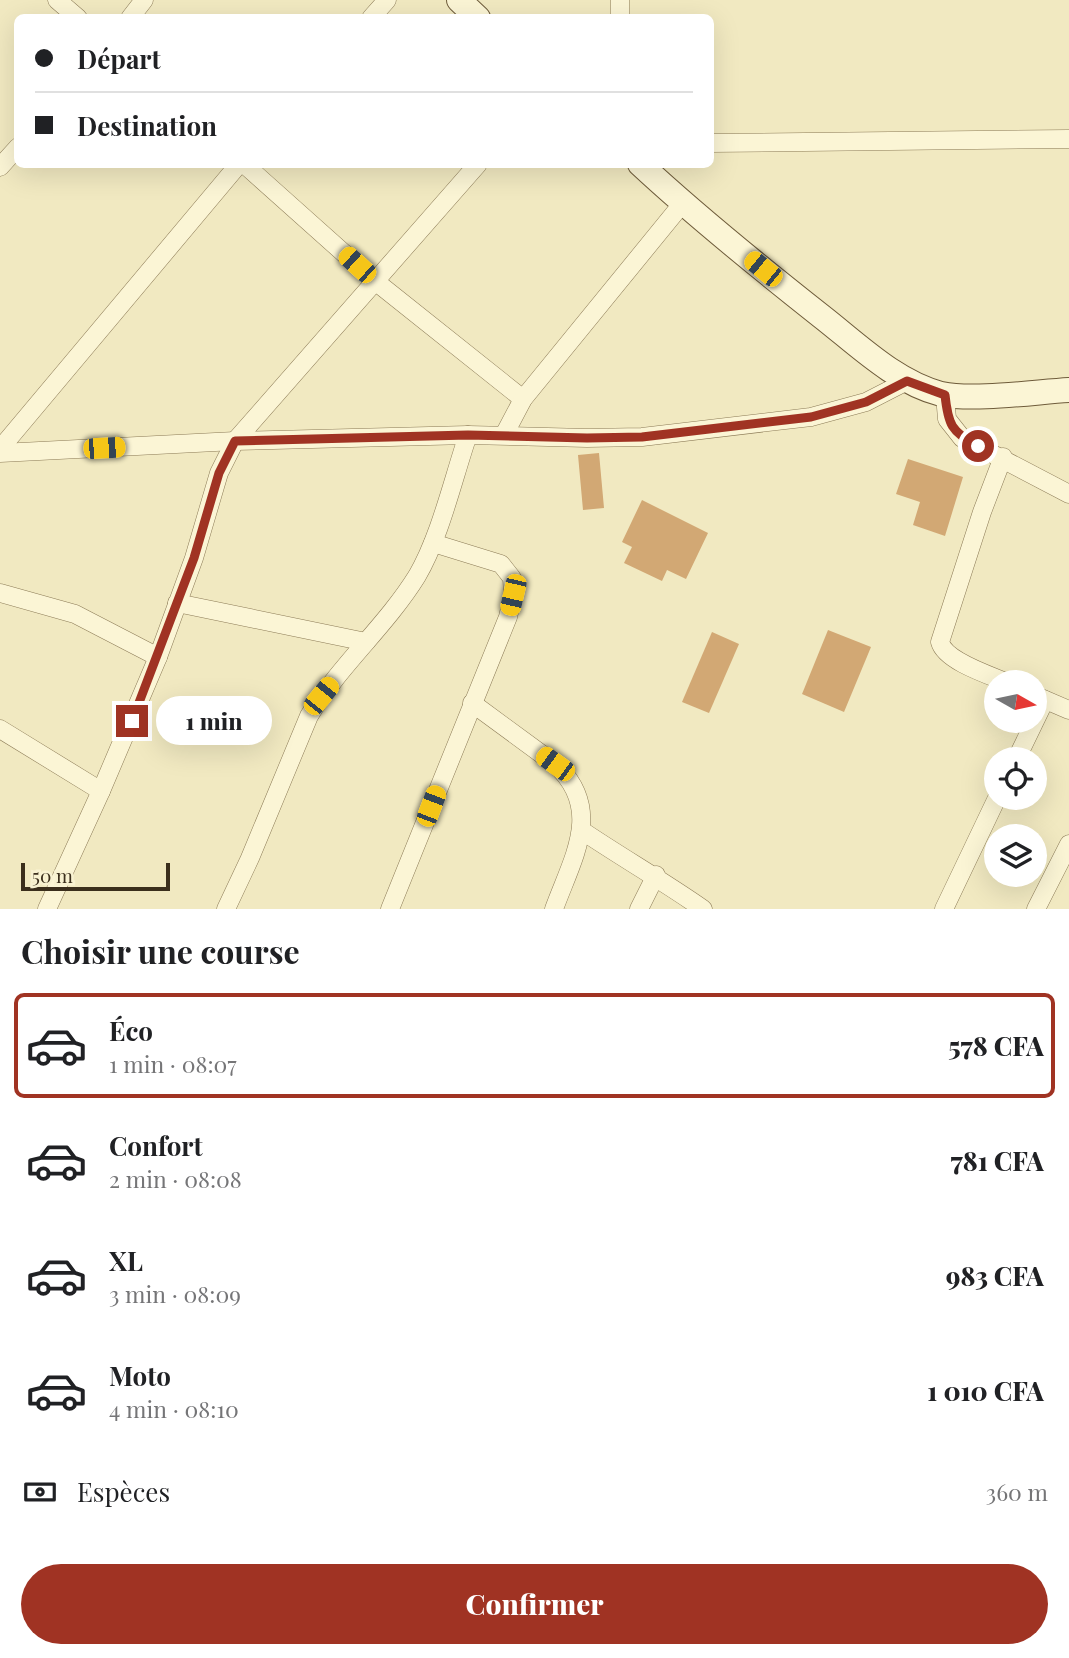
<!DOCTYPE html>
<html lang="fr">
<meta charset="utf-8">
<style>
:root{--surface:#fff;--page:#f6f6f6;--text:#202124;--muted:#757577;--line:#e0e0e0;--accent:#a03323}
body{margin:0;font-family:"Playfair Display",serif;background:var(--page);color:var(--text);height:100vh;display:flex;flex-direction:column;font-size:26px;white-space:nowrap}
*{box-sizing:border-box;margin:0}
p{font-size:23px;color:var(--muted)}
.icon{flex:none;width:38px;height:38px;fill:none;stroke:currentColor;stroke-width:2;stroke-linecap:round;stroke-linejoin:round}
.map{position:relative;height:909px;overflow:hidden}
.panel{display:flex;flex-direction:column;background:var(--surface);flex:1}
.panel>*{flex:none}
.top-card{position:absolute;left:14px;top:14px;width:700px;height:154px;border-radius:10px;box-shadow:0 7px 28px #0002;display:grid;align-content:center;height:154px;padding:0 21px;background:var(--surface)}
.needle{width:46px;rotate:99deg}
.buttons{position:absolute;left:984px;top:670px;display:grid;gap:14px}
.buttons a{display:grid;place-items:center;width:63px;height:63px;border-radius:50%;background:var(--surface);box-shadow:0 7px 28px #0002;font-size:35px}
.scale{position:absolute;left:21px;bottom:18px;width:149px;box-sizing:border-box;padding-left:7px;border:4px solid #3b2f1c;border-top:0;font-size:19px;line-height:24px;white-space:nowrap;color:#3b2f1c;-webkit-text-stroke:5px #f8f2d1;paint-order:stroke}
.end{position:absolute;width:32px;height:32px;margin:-16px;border:9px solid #a03323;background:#fff;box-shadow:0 0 0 4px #fff}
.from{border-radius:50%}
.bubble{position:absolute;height:49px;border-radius:24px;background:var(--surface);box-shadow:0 7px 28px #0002;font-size:23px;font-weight:800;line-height:49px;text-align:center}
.car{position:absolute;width:21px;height:42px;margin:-21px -10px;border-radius:9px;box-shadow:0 0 5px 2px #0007;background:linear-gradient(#f5c518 24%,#345 0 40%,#f5c518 0 76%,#345 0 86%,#f5c518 0)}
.top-card b{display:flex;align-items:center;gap:24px;height:66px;font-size:26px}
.top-card b+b{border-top:2px solid var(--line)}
.top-card i{width:18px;height:18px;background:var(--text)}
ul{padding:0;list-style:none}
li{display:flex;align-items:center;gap:21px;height:105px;margin:0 14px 10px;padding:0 7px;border:4px solid transparent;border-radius:10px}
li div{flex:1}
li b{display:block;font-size:26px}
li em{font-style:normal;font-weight:800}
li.current{border-color:var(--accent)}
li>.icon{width:63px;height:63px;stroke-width:1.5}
h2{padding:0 21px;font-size:32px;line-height:84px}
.pay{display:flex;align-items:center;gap:18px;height:77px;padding:0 21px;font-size:26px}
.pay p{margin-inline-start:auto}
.primary-button{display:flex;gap:14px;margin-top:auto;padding:14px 21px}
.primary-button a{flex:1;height:80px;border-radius:42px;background:var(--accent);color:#fff;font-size:28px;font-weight:800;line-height:80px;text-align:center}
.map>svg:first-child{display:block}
.building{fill:#d2a874}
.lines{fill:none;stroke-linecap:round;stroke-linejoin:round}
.street-casing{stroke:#8c7b57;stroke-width:19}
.secondary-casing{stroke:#6e5b3a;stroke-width:26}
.street{stroke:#fbf5d5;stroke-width:18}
.secondary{stroke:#fbf5d5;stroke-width:24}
.route{stroke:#a03323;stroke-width:9}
</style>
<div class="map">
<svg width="1069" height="909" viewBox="0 0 1069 909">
<rect width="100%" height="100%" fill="#f1e9c1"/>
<g class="building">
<path d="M599 453 604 508 583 510 578 455Z"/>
<path d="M908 459 963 477 945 536 913 525 920 502 896 494Z"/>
<path d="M642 500 708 533 686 579 667 570 662 581 624 563 632 547 622 542Z"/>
<path d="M828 630 871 647 844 712 802 694Z"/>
<path d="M712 632 739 644 709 713 682 702Z"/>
</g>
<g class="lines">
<defs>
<g id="street">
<path d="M57 0 78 18"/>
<path d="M130 18 144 0"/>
<path d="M371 18 387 0"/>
<path d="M620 18V0"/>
<path d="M710 143 1069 139"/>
<path d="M244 164 375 281 523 399"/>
<path d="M0 167 18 147"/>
<path d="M945 395 947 419 962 438 1069 494"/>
<path d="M504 435 523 399 682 204"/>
<path d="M0 449 239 164"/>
<path d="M0 453 235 441 468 435 587 438 642 437 811 417 866 402 907 381"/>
<path d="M1003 457 982 512 940 642C945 661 989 675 1006 682"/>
<path d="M0 593 75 614 158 657"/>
<path d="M177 603 366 642"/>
<path d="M1034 695 1069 710"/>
<path d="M472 703 555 764C604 809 573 857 554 909"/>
<path d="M0 729 101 791"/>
<path d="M1016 760 1045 700"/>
<path d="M581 830C621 857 663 881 703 909"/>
<path d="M47 909 101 791 158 657 194 558 219 473 235 441 478 164"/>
<path d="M226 909 250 858 309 716C339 666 386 626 417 576 440 537 453 479 468 435"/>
<path d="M390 909 508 617 513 595 512 578 501 564 433 543"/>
<path d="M639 909 656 875"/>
<path d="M944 909 997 798"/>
<path d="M1036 909 1069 844"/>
</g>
<g id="secondary">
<path d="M459 0 478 18"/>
<path d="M640 164C698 218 759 267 821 316 857 344 895 382 941 394 973 401 1035 392 1069 390"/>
</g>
</defs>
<use href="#street" class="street-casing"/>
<use href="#secondary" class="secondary-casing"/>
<use href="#street" class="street"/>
<use href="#secondary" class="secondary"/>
</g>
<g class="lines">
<path class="route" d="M132 721 194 558 219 473 235 441 468 435 587 438 642 437 811 417 866 402 907 381 945 395C948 424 951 432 978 446"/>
</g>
</svg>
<div class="buttons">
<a><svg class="needle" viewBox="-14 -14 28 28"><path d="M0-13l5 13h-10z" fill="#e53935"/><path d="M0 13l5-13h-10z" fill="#757577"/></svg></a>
<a><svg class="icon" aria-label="locate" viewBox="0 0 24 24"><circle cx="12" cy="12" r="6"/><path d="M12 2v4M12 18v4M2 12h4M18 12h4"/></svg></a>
<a><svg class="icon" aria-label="layers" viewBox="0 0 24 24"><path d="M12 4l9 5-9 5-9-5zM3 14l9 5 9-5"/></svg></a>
</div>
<div class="scale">50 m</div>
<i class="end from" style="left:978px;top:446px"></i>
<i class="end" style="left:132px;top:721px"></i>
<div class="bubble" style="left:156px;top:696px;width:116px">1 min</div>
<i class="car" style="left:357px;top:265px;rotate:312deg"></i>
<i class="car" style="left:763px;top:269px;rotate:309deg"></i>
<i class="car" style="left:104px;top:448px;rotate:87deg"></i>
<i class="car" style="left:513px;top:595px;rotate:193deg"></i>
<i class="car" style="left:321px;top:696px;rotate:39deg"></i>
<i class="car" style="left:555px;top:764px;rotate:306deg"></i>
<i class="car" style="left:431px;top:806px;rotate:21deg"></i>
<div class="top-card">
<b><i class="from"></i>Départ</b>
<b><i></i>Destination</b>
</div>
</div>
<section class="panel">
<h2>Choisir une course</h2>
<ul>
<li class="current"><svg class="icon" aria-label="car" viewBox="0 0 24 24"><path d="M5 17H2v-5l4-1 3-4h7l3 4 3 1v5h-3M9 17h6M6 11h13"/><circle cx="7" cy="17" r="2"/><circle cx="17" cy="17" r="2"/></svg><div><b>Éco</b><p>1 min · 08:07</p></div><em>578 CFA</em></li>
<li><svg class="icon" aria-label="car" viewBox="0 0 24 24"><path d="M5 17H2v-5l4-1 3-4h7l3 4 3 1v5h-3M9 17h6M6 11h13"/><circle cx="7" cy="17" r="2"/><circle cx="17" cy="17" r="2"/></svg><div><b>Confort</b><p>2 min · 08:08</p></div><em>781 CFA</em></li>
<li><svg class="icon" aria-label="car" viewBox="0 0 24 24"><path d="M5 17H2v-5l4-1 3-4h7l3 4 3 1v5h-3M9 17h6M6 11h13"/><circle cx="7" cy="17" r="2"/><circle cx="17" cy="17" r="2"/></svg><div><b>XL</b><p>3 min · 08:09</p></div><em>983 CFA</em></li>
<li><svg class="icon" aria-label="car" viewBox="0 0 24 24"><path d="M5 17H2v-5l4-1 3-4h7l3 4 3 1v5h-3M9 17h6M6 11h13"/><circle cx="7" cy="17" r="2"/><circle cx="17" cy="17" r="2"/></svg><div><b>Moto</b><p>4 min · 08:10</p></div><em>1 010 CFA</em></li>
</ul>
<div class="pay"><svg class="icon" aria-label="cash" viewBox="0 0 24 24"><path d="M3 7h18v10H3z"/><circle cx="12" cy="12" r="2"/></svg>Espèces<p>360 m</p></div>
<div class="primary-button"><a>Confirmer</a></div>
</section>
